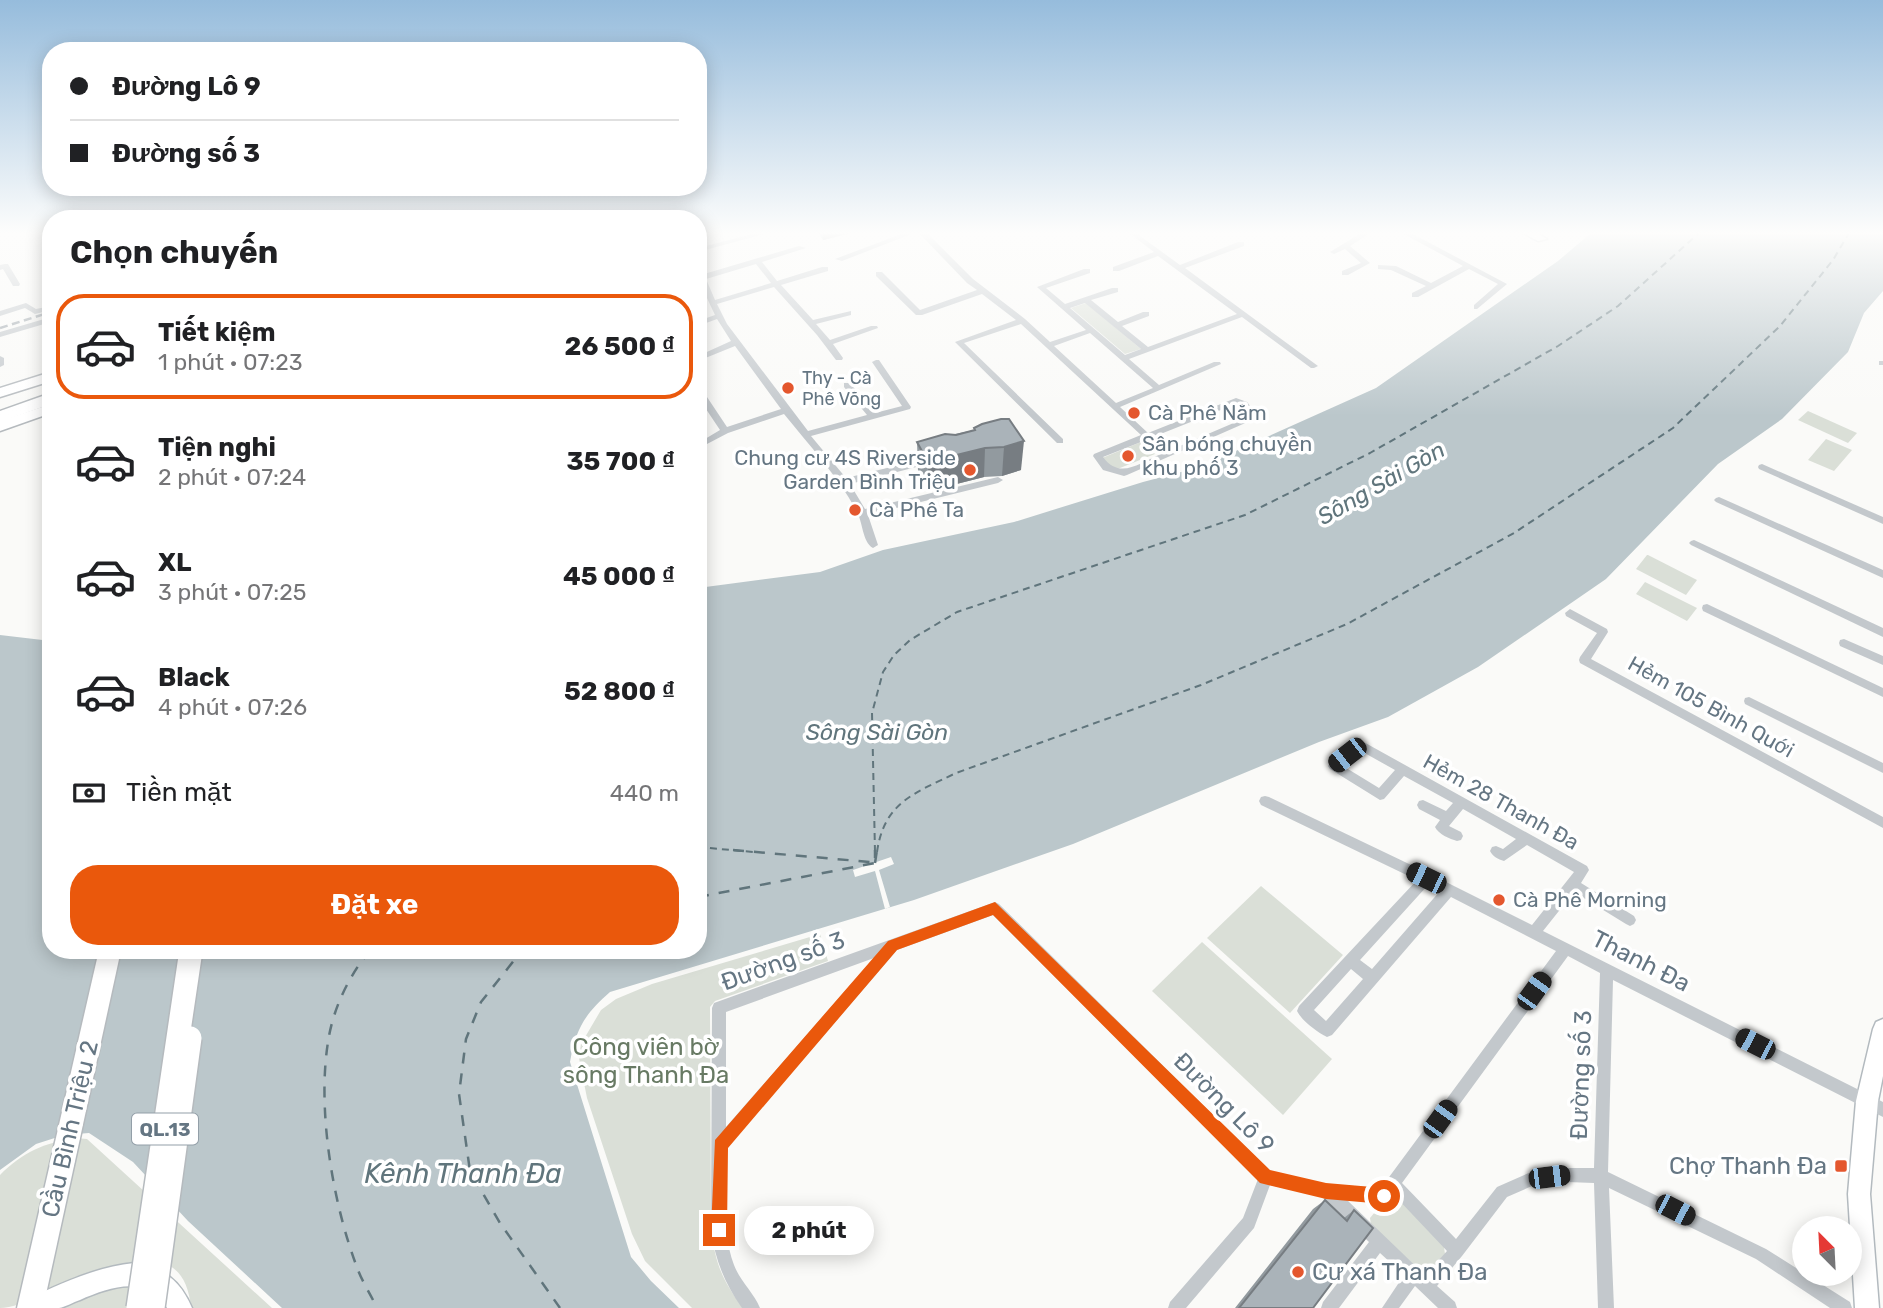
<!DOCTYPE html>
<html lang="vi">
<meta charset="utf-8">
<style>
:root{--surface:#fff;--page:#f2f2f2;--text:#202124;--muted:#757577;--line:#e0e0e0;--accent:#ea580c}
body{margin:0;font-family:Rubik,sans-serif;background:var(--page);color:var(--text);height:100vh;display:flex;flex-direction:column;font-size:26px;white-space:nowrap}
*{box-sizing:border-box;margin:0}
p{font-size:23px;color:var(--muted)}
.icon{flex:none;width:38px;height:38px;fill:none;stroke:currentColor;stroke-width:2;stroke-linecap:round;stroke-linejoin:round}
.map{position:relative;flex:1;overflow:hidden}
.details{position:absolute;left:42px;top:210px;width:665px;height:749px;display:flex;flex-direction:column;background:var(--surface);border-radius:28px;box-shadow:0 4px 18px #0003}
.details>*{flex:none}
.guide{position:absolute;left:42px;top:42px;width:665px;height:154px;border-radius:28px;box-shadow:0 4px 18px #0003;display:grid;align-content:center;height:154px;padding:0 28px;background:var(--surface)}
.needle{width:46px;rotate:336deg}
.fabs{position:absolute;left:1792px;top:1216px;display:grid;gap:14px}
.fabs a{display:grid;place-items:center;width:70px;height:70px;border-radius:50%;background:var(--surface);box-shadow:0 4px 18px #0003;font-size:35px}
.end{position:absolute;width:32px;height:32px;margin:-16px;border:9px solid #ea580c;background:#fff;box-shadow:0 0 0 4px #fff}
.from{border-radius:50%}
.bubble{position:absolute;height:49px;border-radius:24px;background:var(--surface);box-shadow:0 4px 18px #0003;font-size:23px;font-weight:700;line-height:49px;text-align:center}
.car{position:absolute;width:21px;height:42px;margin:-21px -10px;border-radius:9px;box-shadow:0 0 5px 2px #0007;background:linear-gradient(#222 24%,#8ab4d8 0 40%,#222 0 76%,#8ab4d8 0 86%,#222 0)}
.guide b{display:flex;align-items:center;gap:24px;height:66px;font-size:26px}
.guide b+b{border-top:2px solid var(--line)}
.guide i{width:18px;height:18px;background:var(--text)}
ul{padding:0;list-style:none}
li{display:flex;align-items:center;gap:21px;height:105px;margin:0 14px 10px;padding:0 14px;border:4px solid transparent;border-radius:28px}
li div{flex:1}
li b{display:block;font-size:26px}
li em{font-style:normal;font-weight:700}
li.on{border-color:var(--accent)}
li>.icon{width:63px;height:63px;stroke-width:1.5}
h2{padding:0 28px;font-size:32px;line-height:84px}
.pay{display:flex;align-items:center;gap:18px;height:77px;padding:0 28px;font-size:26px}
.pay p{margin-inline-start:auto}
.primary-button{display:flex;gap:14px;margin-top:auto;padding:14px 28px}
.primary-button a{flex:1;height:80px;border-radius:28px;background:var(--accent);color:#fff;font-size:28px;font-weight:700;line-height:80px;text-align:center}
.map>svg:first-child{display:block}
.green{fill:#dadfd7}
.water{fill:#bbc7cb}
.pier{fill:#fafaf8}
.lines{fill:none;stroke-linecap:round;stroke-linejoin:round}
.ferry-far1{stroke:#60757c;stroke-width:2;stroke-dasharray:7 5;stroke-linecap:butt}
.ferry{stroke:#60757c;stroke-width:2.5;stroke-dasharray:11 10;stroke-linecap:butt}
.secondary-casing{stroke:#b3babf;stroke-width:3}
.primary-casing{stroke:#b5babe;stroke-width:3}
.highway-casing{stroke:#b4b9bd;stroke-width:3}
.street{fill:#c3c8cc;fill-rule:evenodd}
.secondary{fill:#fff;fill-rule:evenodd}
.primary{fill:#fff;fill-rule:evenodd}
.highway{fill:#fff;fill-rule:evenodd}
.rail{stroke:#a2aab0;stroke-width:2.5;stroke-dasharray:8 4.5;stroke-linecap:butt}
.primary-bridge-casing{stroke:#b5babe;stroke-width:26;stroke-linecap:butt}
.primary-bridge{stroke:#fff;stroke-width:23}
.wall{fill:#929a9f}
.shaded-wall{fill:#777d82}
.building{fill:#aab3b9;stroke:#777d82;stroke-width:2}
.route{fill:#ea580c}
.poi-dot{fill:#e4572e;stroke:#fff;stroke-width:2.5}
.labels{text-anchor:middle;stroke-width:7;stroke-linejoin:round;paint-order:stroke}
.far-poi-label{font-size:18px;fill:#657683;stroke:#fff;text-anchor:start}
.shield{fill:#fff;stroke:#939fa8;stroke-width:2}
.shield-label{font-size:19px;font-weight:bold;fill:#657683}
.poi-label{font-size:21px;fill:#657683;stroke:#fff;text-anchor:start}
.street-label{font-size:21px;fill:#657683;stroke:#fff}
.water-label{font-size:23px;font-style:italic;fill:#60757c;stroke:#fff}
.near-street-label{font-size:24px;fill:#657683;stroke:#fff}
.near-park-label{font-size:24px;fill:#687a64;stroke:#fff}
.near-poi-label{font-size:24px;fill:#657683;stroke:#fff;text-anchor:end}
.near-water-label{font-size:28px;font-style:italic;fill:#60757c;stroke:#fff}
</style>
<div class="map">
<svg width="1883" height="1308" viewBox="0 0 1883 1308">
<rect width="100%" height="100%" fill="#fafaf8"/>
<g class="green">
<path d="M1086 303 1141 349 1125 354 1071 308Z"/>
<path d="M1808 411 1857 433 1848 443 1798 420Z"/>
<path d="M1826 439 1852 450 1834 471 1808 460Z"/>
<path d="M1141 442 1155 454 1115 470 1102 458Z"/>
<path d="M1647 555H1648L1697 580 1686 595 1636 569Z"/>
<path d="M1645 582 1697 608 1687 621 1636 594Z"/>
<path d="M1261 886 1343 955 1290 1013 1207 938Z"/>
<path d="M820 934 828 961 715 1001 710 1007 711 1230C716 1265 722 1280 743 1308H692L645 1261 632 1234 587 1098 579 1058 581 1044 601 1010 616 999 652 984Z"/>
<path d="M1202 942 1332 1059 1283 1115 1152 991Z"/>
<path d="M75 1138 87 1139 272 1308H191C181 1201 46 1308 0 1308V1175C23 1152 44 1143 75 1138Z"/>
<path d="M1390 1194 1397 1196 1444 1247 1445 1254 1425 1275 1371 1225 1370 1218Z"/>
<path d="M142 1284 164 1299 167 1308H59L109 1287Z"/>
</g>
<path class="water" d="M1591 233H1883V291L1864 313 1848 352 1782 419 1718 464 1606 579 1478 667 1388 717 1319 742 1073 844 914 900 610 992C585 1014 576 1028 570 1062L631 1257 651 1281 679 1308H282L188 1221 133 1162 89 1133 64 1135 36 1144 0 1170V635L51 641V950H698V588L820 572 883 550 1014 522 1143 482 1200 467 1376 388 1558 261Z"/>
<path class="pier" d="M891 857 894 864 879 870 890 907 885 909 875 871 855 877 853 870Z"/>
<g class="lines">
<g class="ferry-far1">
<path d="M698 847 753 852"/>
<path d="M875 852 872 713 883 672 894 655 910 640 957 612 1245 515 1370 453 1558 346 1618 306 1699 233"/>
<path d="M877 852C884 802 915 793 956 773L1201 685 1347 624 1514 533 1673 428 1780 326 1833 260 1849 233"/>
</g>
<g class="ferry">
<path d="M733 850 870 862"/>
<path d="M875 850V858"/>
<path d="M875 863 877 850"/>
<path d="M698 897 875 863"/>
<path d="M370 950C349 976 333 1008 328 1042 317 1111 333 1205 358 1270 363 1283 371 1295 377 1308"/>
<path d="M530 950 516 958 481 1002 466 1039 459 1094 470 1171 500 1223 560 1308"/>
</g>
<defs>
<g id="secondary">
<path d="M1523 233H1537L1547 239 1538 241Z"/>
<path d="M1883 1019V1076L1878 1101 1870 1194 1879 1308H1855L1848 1194 1856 1101 1873 1029 1876 1022Z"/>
<path d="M134 1263C164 1268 180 1280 192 1308H167C147 1274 110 1287 80 1300 73 1302 66 1307 59 1308 47 1308 33 1308 21 1308L25 1300C61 1284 95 1267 134 1263Z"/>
</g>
<g id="primary">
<path d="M51 372V381L0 397V388Z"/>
<path d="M51 404V413L0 431V421Z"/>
<path d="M99 950H121L43 1308H17Z"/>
</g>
<path id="highway" d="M51 393V404L0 422V411Z"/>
</defs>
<use href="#secondary" class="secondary-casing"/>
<use href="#primary" class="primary-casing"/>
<use href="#highway" class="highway-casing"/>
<g class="street">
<path d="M756 233H768L698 252V248Z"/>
<path d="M904 233H914L842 261 835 259Z"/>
<path d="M919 233H927L973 279 1025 319 1050 342 1086 330 1037 287 1084 269H1090V273L1046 288 1065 304 1112 288H1118V292L1091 300 1118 322 1143 312H1149V316L1122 326 1148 347 1237 314 1158 256 1119 271H1113V267L1154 252 1129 233H1136L1180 265 1238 242H1244V246L1185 268 1318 366 1314 368H1311L1242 317 1129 359 1159 385 1214 362H1220L1221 364 1120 407 1148 433 1236 398 1247 402 1259 417 1127 475 1124 476 1103 470 1093 456 1094 454 1141 435 1021 324 964 343 1063 439V443H1057L955 342 1016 320 982 294 922 315H916L876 276V272H882L920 310 977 290 967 283ZM1085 303 1141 349 1125 355 1070 308ZM1090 333 1153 388 1116 403 1054 346ZM1236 404 1241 406 1250 416 1168 451 1153 437ZM1146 440 1161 454C1139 463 1120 480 1103 457Z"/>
<path d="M1361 233H1370L1350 246 1370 263 1348 275H1342V271L1361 263 1345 249 1334 254 1330 252Z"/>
<path d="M1402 233H1411L1507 284 1477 309H1474V305L1498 284 1469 269 1418 297H1412V293L1426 286 1391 270 1378 269V265L1396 266 1431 283 1463 266Z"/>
<path d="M799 246 806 248 762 262 777 281 822 267H828V271L781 285 813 320 851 311V315L816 324 830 340 871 326H877L878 328 833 344 843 358 842 360H836L817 335 774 287 717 304 727 324 808 431 867 415 844 387V383H850L875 413 902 406 872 362 876 360H879L911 407 910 409 811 436 846 478 932 457 936 460 932 463 850 484 865 509 998 477 1003 480 998 483 868 515 878 545 873 548C862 542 863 521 856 510 837 475 809 445 784 414L728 433 707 444 704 445 700 442 720 430 698 397V387L701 388 727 427 781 409 735 346 698 361V356L731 341 717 319 698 326V321L715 315 698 279V268H701L704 274ZM756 264 771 283 715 300 706 279Z"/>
<path d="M5 264H8L20 284 19 286H13L3 269 0 270V265Z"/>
<path d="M26 303 36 309 51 306V310L35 314 25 308 0 316V311Z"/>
<path d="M51 317V322L0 337V332Z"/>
<path d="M0 356 4 358V365L0 367Z"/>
<rect x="1879" y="361" width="4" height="4"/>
<path d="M1762 464 1883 517V524L1759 469 1758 467 1759 465Z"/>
<path d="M1719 497 1883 570V578L1716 502 1714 500 1716 498Z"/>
<path d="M1694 540 1883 628V637L1691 545 1689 543 1691 541Z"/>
<path d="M1707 604 1883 688V697L1703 611 1702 608 1703 605Z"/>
<path d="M1570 609 1607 629 1608 632 1591 659 1883 817V828L1580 663 1579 660 1580 657 1597 633 1566 616 1565 613Z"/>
<path d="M1844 639 1883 656V665L1840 646 1839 643 1840 640Z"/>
<path d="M1749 697 1883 763V773L1745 704 1744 701 1745 698Z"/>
<path d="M1360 740 1587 866 1589 870 1581 883 1634 916 1636 920 1634 924 1630 926 1626 924 1574 892 1543 931 1883 1102V1117L1613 980 1608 1172 1766 1249 1850 1302 1852 1308H1830L1756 1259 1609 1188 1614 1308H1598L1594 1183 1567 1182 1532 1186 1507 1197 1462 1256 1437 1286 1455 1302 1457 1308H1438L1415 1286 1399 1308H1382L1404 1275 1380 1253 1339 1308H1321L1323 1302 1369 1242 1322 1197 1270 1185 1254 1228 1186 1308H1168L1170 1302 1243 1218 1258 1179 993 915 897 950 726 1149C726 1185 721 1231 734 1265 740 1281 754 1293 760 1308H742C725 1284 715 1260 711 1230L712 1008 714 1003 995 902 999 904 1270 1171 1326 1184 1381 1188 1556 951 1451 897 1332 1035 1327 1037C1317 1032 1302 1021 1297 1011L1299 1006 1417 880 1261 805 1259 801 1261 797 1265 796 1269 797 1430 874 1532 925 1574 872 1527 845 1504 861C1498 859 1493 857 1490 851L1492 847 1496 846 1503 849 1516 839 1463 809 1449 826 1461 832 1463 836 1461 840 1457 841C1450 839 1438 834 1435 827L1440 820 1419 809 1417 805 1419 801 1423 800 1446 811 1453 803 1404 776 1384 799 1380 800 1330 769 1328 766 1330 763ZM1361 751 1395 770 1379 788 1343 766ZM1428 885 1440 891 1372 969 1360 960ZM1568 956 1600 973 1594 1168H1567L1531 1172 1497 1187 1456 1239 1402 1183ZM874 958 726 1127V1012ZM1351 969 1363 979 1326 1021 1314 1010ZM1394 1195 1447 1251 1425 1275 1347 1200 1384 1203 1389 1201Z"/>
</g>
<use href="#secondary" class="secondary"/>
<use href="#primary" class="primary"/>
<use href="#highway" class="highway"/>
<path class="rail" d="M0 328 51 312"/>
<defs>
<g id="primary-bridge">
<path d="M138 1308 191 950"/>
<path d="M153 1308 190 1038"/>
</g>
</defs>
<use href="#primary-bridge" class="primary-bridge-casing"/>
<use href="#primary-bridge" class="primary-bridge"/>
</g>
<g class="wall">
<path d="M818 233H851L823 240Z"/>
<path d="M1001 419 1021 470 1002 476 984 477 929 491 918 471 917 442 974 430V428Z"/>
<path d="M1325 1200 1344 1218 1354 1210 1313 1308H1235L1313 1209Z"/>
</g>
<g class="shaded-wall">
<path d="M823 233H851L823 240Z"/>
<path d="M1024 441 1021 470 1002 476 1004 447Z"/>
<path d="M985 448 984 477 929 491 928 462Z"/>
</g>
<g class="building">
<path d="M1001 419H1009L1024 441 1004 447 985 448 928 462 917 442 945 434 956 435 975 430 974 428 982 424Z"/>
<path d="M1325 1200 1347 1221 1354 1210 1373 1228 1313 1308H1239Z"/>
</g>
<linearGradient id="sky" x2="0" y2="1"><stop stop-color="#96bcdc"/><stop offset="0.56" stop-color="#fdfdfc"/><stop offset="1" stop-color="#fdfdfc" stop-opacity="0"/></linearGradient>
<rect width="1883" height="416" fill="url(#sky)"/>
<path class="route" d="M995 902 1270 1170 1326 1183 1384 1188 1390 1190 1392 1196 1390 1202 1384 1204 1326 1199 1260 1183 993 915 897 950 728 1148 727 1230 725 1236 719 1238 713 1236 711 1230 715 1140 888 941Z"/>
<g class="poi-dot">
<circle cx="788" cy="388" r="7"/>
<circle cx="1134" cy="413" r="7"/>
<circle cx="1128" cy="456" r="7"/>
<circle cx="970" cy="470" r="7"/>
<circle cx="855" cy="510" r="7"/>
<circle cx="1499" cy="900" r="7"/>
<rect x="1834" y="1159" width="14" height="14" rx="3.5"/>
<circle cx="1298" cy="1272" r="7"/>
</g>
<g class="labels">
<g class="far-poi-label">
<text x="802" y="384">Thy - Cà<tspan x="802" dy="21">Phê Võng</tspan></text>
</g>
<rect class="shield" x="132" y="1113.5" width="66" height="31" rx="5"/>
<g class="shield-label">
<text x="165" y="1136">QL.13</text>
</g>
<g class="poi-label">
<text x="1148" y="420">Cà Phê Năm</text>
<text x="1142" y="451">Sân bóng chuyền<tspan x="1142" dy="24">khu phố 3</tspan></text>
<text x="956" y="465" text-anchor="end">Chung cư 4S Riverside<tspan x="956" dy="24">Garden Bình Triệu</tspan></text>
<text x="869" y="517">Cà Phê Ta</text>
<text x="1513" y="907">Cà Phê Morning</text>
</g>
<g class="street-label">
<text transform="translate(1711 707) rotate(29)" y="7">Hẻm 105 Bình Quới</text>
<text transform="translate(1501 802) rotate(29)" y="7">Hẻm 28 Thanh Đa</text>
</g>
<g class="water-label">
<text transform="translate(1381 483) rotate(-30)" y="8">Sông Sài Gòn</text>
<text x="877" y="740">Sông Sài Gòn</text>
</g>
<g class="near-street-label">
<text transform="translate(783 961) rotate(-20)" y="8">Đường số 3</text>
<text transform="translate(1641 961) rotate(27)" y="8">Thanh Đa</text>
<text transform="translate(1581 1075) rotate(-88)" y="8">Đường số 3</text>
<text transform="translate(1224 1103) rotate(45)" y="8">Đường Lô 9</text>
<text transform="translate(70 1129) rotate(-77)" y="8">Cầu Bình Triệu 2</text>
</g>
<g class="near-park-label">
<text x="646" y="1055">Công viên bờ<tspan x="646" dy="28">sông Thanh Đa</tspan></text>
</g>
<g class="near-poi-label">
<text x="1827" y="1174">Chợ Thanh Đa</text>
<text x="1312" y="1280" text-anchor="start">Cư xá Thanh Đa</text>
</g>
<g class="near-water-label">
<text x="463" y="1183">Kênh Thanh Đa</text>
</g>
</g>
</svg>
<div class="fabs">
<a><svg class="needle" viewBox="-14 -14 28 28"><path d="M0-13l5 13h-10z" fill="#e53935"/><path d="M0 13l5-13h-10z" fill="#757577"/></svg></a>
</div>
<i class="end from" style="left:1384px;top:1196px"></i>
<i class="end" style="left:719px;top:1230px"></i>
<div class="bubble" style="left:744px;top:1206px;width:130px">2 phút</div>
<i class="car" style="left:1347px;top:755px;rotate:232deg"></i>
<i class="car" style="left:1426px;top:878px;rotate:296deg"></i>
<i class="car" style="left:1534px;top:991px;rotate:36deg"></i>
<i class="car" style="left:1755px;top:1044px;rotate:297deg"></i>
<i class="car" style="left:1440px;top:1119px;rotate:36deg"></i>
<i class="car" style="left:1549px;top:1177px;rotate:83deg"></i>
<i class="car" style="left:1675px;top:1210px;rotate:117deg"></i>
<div class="guide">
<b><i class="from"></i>Đường Lô 9</b>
<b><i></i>Đường số 3</b>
</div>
<section class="details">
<h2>Chọn chuyến</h2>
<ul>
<li class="on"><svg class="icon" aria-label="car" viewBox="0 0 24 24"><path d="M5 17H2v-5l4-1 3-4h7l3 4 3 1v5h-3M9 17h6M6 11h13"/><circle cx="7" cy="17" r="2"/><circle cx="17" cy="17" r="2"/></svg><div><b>Tiết kiệm</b><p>1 phút · 07:23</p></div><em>26 500 ₫</em></li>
<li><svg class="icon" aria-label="car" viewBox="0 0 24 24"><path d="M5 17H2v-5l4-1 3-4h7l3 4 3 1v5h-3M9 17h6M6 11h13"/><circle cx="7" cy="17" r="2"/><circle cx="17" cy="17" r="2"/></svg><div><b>Tiện nghi</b><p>2 phút · 07:24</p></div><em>35 700 ₫</em></li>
<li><svg class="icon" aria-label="car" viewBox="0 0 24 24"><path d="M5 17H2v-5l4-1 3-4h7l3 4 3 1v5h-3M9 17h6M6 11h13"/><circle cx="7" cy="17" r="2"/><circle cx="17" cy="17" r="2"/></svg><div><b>XL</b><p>3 phút · 07:25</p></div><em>45 000 ₫</em></li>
<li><svg class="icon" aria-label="car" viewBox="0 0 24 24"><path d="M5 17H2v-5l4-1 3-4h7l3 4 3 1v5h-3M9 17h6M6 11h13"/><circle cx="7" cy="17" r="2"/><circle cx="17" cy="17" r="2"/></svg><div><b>Black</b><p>4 phút · 07:26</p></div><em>52 800 ₫</em></li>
</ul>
<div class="pay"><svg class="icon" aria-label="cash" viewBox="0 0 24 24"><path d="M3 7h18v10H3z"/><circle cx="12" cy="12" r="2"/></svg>Tiền mặt<p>440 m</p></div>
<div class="primary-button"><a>Đặt xe</a></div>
</section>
</div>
